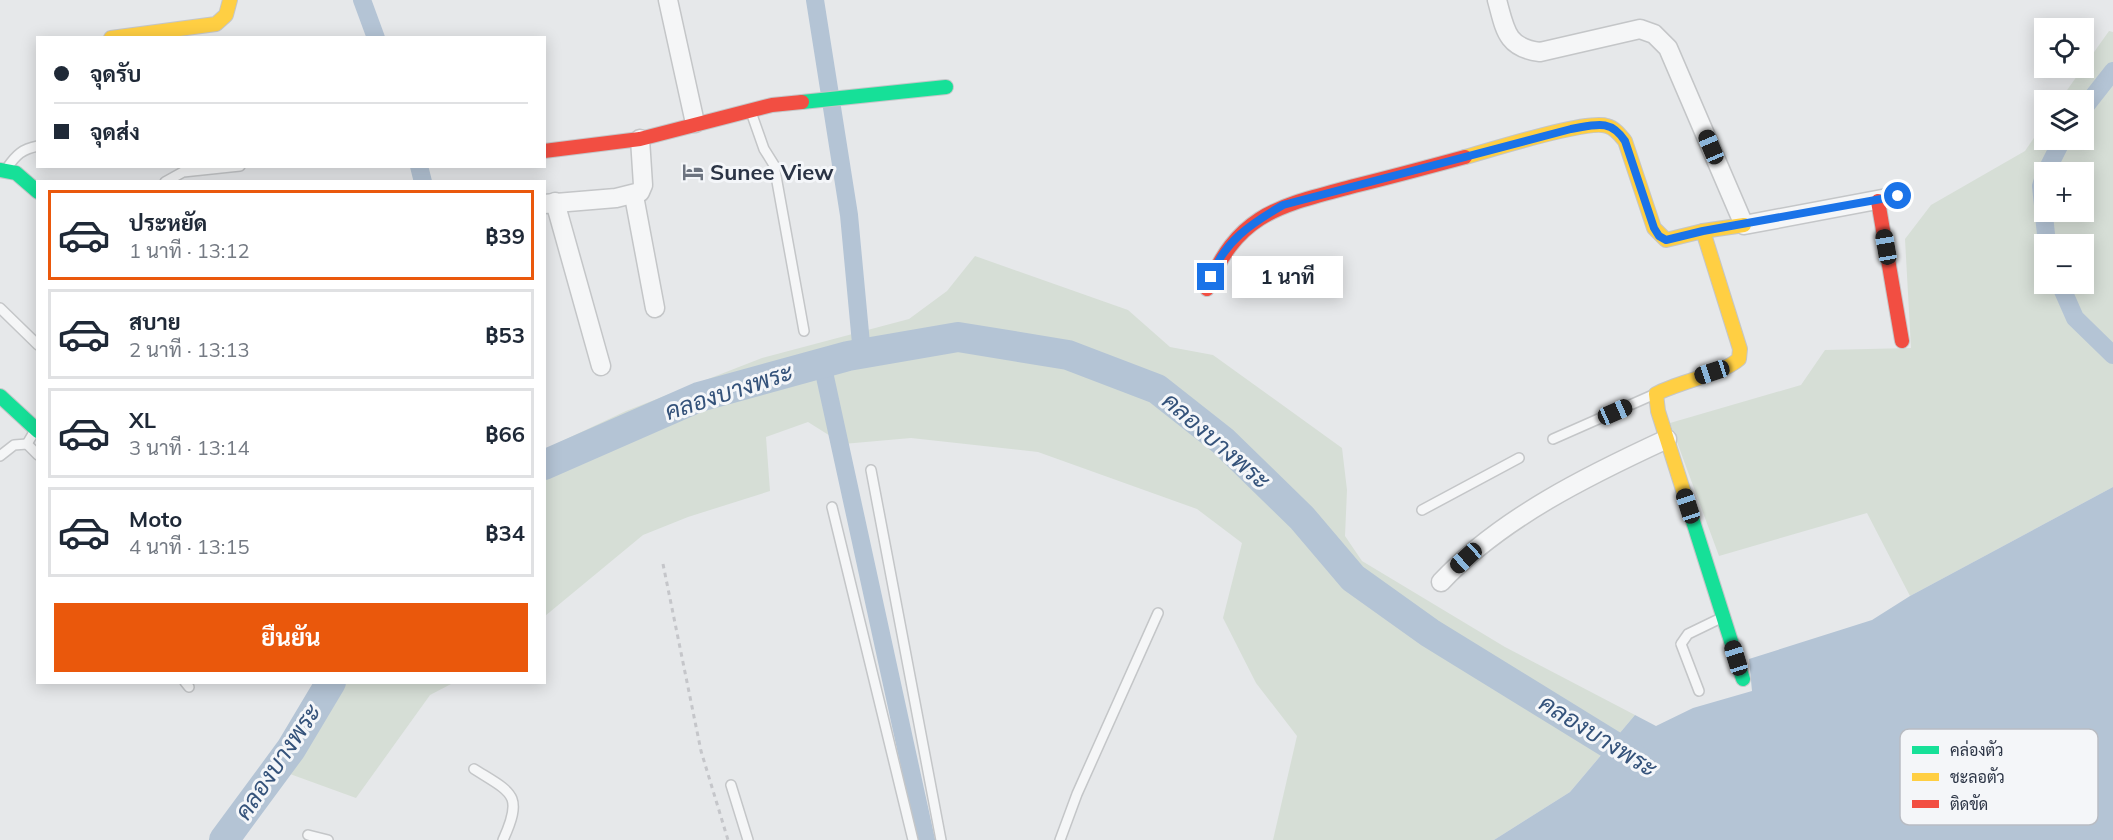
<!DOCTYPE html>
<html lang="th">
<meta charset="utf-8">
<style>
:root{--surface:#fff;--page:#f6f6f7;--text:#1f2937;--muted:#747a83;--line:#e0e1e3;--accent:#ea580c}
body{margin:0;font-family:Mulish,Sarabun,sans-serif;background:var(--page);color:var(--text);height:100vh;display:flex;flex-direction:column;font-size:22px;white-space:nowrap}
*{box-sizing:border-box;margin:0}
p{font-size:20px;color:var(--muted)}
.icon{flex:none;width:33px;height:33px;fill:none;stroke:currentColor;stroke-width:2;stroke-linecap:round;stroke-linejoin:round}
.map{position:relative;flex:1;overflow:hidden}
.side{position:absolute;left:36px;top:180px;width:510px;height:504px;display:flex;flex-direction:column;background:var(--surface);border-radius:0px;box-shadow:0 3px 15px #0003}
.side>*{flex:none}
.banner{position:absolute;left:36px;top:36px;width:510px;height:132px;border-radius:0px;box-shadow:0 3px 15px #0003;display:grid;align-content:center;height:132px;padding:0 18px;background:var(--surface)}
.fabs{position:absolute;left:2034px;top:18px;display:grid;gap:12px}
.fabs a{display:grid;place-items:center;width:60px;height:60px;border-radius:0px;background:var(--surface);box-shadow:0 3px 15px #0003;font-size:30px}
.end{position:absolute;width:27px;height:27px;margin:-14px;border:8px solid #1a73e8;background:#fff;box-shadow:0 0 0 3px #fff}
.from{border-radius:50%}
.bubble{position:absolute;height:42px;border-radius:0px;background:var(--surface);box-shadow:0 3px 15px #0003;font-size:20px;font-weight:700;line-height:42px;text-align:center}
.car{position:absolute;width:18px;height:36px;margin:-18px -9px;border-radius:8px;box-shadow:0 0 4px 2px #0007;background:linear-gradient(#222 24%,#8ab4d8 0 40%,#222 0 76%,#8ab4d8 0 86%,#222 0)}
.banner b{display:flex;align-items:center;gap:21px;height:57px;font-size:22px}
.banner b+b{border-top:2px solid var(--line)}
.banner i{width:15px;height:15px;background:var(--text)}
ul{padding:10px 0 0;list-style:none}
li{display:flex;align-items:center;gap:18px;height:90px;margin:0 12px 9px;padding:0 6px;border:3px solid var(--line);border-radius:0px}
li div{flex:1}
li b{display:block;font-size:22px}
li em{font-style:normal;font-weight:700}
li.current{border-color:var(--accent)}
li>.icon{width:54px;height:54px;stroke-width:1.5}
.primary-button{display:flex;gap:12px;margin-top:auto;padding:12px 18px}
.primary-button a{flex:1;height:69px;border-radius:0px;background:var(--accent);color:#fff;font-size:24px;font-weight:700;line-height:69px;text-align:center}
.map>svg:first-child{display:block}
.green{fill:#d6ded6;fill-rule:evenodd}
.water{fill:#b4c4d5}
.lines{fill:none;stroke-linecap:round;stroke-linejoin:round}
.canal{stroke:#b4c4d5;stroke-width:18}
.river{stroke:#b4c4d5;stroke-width:30}
.lane-casing{stroke:#c4c6c8;stroke-width:12}
.street-casing{stroke:#c4c6c8;stroke-width:21}
.fast-casing{stroke:#c4c6c8;stroke-width:16}
.slow-casing{stroke:#c4c6c8;stroke-width:16}
.jam-casing{stroke:#c4c6c8;stroke-width:16}
.path{stroke:#c5c6ca;stroke-width:3;stroke-dasharray:4.5 4.5;stroke-linecap:butt}
.lane{stroke:#f5f6f7;stroke-width:9}
.street{stroke:#f5f6f7;stroke-width:18}
.fast{stroke:#16e098;stroke-width:14}
.slow{stroke:#ffcf43;stroke-width:14}
.jam{stroke:#f24e42;stroke-width:14}
.route{stroke:#1a73e8;stroke-width:8}
.labels{text-anchor:middle;stroke-width:6;stroke-linejoin:round;paint-order:stroke}
.poi-label{font-size:22px;font-weight:bold;fill:#2b3445;stroke:#f4f6f9;text-anchor:start}
.water-label{font-size:24px;font-style:italic;fill:#34527a;stroke:#f4f6f9}
.key{fill:#f4f6f9;stroke:#b8bcc3;stroke-width:1.5}
.key-label{font-size:16px;fill:#2b3445}
</style>
<div class="map">
<svg width="2113" height="840" viewBox="0 0 2113 840">
<rect width="100%" height="100%" fill="#e6e8ea"/>
<g class="green">
<path d="M2109 31 2113 32V487L1910 596 1867 513 1719 556 1670 423 1801 385 1825 350 1911 348 1905 239 1931 205 2025 151 2044 123V140H2084V100H2060ZM2044 172H2084V212H2044ZM2044 244H2084V284H2044Z"/>
<path d="M975 256 1128 310 1170 347 1213 355 1342 448 1347 490 1345 536 1362 561 1505 647 1635 715 1570 792 1494 840H1273L1297 736 1256 683 1223 618 1242 543 1197 509 1038 452 911 438 843 444 808 422 766 437 770 491 688 517 643 535 545 616V449L626 411 762 358 909 319 947 291Z"/>
<path d="M341 683H453L430 695 356 798 290 774Z"/>
</g>
<path class="water" d="M2113 487V840H1494L1570 792 1635 715 1656 726 1693 708 1752 691 1749 659 1872 620 1910 596Z"/>
<g class="lines">
<g class="canal">
<path d="M362 0 376 38"/>
<path d="M815 0 849 215 862 354"/>
<path d="M2084 108 2113 71"/>
<path d="M419 166 423 182"/>
<path d="M2046 172 2062 140"/>
<path d="M2044 176 2041 186 2047 244"/>
<path d="M2060 284 2075 318 2113 355"/>
<path d="M822 363 926 840"/>
</g>
<g class="river">
<path d="M544 465 699 397 848 356 958 337 1068 355 1157 389 1223 441 1302 518 1353 578 1430 633 1646 766"/>
<path d="M224 840 291 749 331 682"/>
</g>
<defs>
<g id="lane">
<path d="M751 112 764 149 774 165 804 331"/>
<path d="M7 168C16 155 22 149 38 146"/>
<path d="M165 182 183 172 240 166"/>
<path d="M0 308 38 345"/>
<path d="M34 432 27 444 38 455"/>
<path d="M1553 439 1655 394"/>
<path d="M0 456 14 445 27 444"/>
<path d="M871 470 941 840"/>
<path d="M832 507 913 840"/>
<path d="M1422 510 1519 458"/>
<path d="M185 682 189 687"/>
<path d="M1699 691 1681 644 1688 634 1721 618"/>
<path d="M474 769C512 793 524 794 503 840"/>
<path d="M731 785 748 840"/>
<path d="M308 835 328 840"/>
<path d="M1060 840 1077 794 1158 613"/>
</g>
<g id="street">
<path d="M668 0 695 123"/>
<path d="M1497 0C1505 29 1506 48 1540 52L1640 29 1654 34 1668 48 1744 225 1898 196"/>
<path d="M634 196 655 308"/>
<path d="M555 202 601 366"/>
<path d="M544 204 616 198 640 192 643 185 640 139"/>
<path d="M1441 582C1501 518 1589 475 1667 439"/>
</g>
<g id="fast">
<path d="M802 102 946 87"/>
<path d="M0 170 16 173 38 192"/>
<path d="M0 396 38 431"/>
<path d="M1691 515 1743 679"/>
</g>
<g id="slow">
<path d="M111 38 216 24 226 15 230 0"/>
<path d="M1465 157C1491 150 1587 119 1607 126 1615 128 1620 135 1625 141L1654 228 1666 240 1703 231 1744 225"/>
<path d="M1691 515 1658 411 1656 394C1680 381 1721 375 1739 359L1740 349 1703 231"/>
</g>
<g id="jam">
<path d="M544 151 640 139 772 105 802 102"/>
<path d="M1878 201 1902 341"/>
<path d="M1207 289C1238 212 1280 206 1354 186 1391 177 1428 167 1465 157"/>
</g>
</defs>
<use href="#lane" class="lane-casing"/>
<use href="#street" class="street-casing"/>
<use href="#fast" class="fast-casing"/>
<use href="#slow" class="slow-casing"/>
<use href="#jam" class="jam-casing"/>
<path class="path" d="M663 564 701 751 728 840"/>
<use href="#lane" class="lane"/>
<use href="#street" class="street"/>
<use href="#fast" class="fast"/>
<use href="#slow" class="slow"/>
<use href="#jam" class="jam"/>
</g>
<g class="lines">
<path class="route" d="M1211 277C1224 241 1252 223 1283 205L1571 129C1595 125 1610 118 1625 141L1654 228 1659 236 1666 240 1703 231 1898 196"/>
</g>
<defs>
<symbol id="hotel-bare" viewBox="-9 -9 18 18"><path d="M-6-4.5h1.5V1H6V5H4.5V3h-9V5H-6ZM-4 0a1.8 1.8 0 1 1 3.6 0ZM.5 0V-2.5h3Q6-2.5 6 0Z" fill="#6c737f" stroke="#f4f6f9" stroke-width="2.5" paint-order="stroke"/></symbol>
</defs>
<g fill-rule="evenodd">
<use href="#hotel-bare" x="678" y="157" width="30" height="30"/>
</g>
<g class="labels">
<g class="poi-label">
<text x="710" y="180">Sunee View</text>
</g>
<g class="water-label">
<text transform="translate(729 392) rotate(-18)" y="8">คลองบางพระ</text>
<text transform="translate(1216 441) rotate(41)" y="8">คลองบางพระ</text>
<text transform="translate(1598 736) rotate(32)" y="8">คลองบางพระ</text>
<text transform="translate(278 762) rotate(-56)" y="8">คลองบางพระ</text>
</g>
</g>
<rect x="1900" y="729" width="198" height="96" rx="9" class="key"/>
<rect x="1912" y="746" width="27" height="8" fill="#16e098"/>
<rect x="1912" y="773" width="27" height="8" fill="#ffcf43"/>
<rect x="1912" y="800" width="27" height="8" fill="#f24e42"/>
<g class="key-label">
<text x="1950" y="756">คล่องตัว</text>
<text x="1950" y="783">ชะลอตัว</text>
<text x="1950" y="810">ติดขัด</text>
</g>
</svg>
<div class="fabs">
<a><svg class="icon" aria-label="locate" viewBox="0 0 24 24"><circle cx="12" cy="12" r="6"/><path d="M12 2v4M12 18v4M2 12h4M18 12h4"/></svg></a>
<a><svg class="icon" aria-label="layers" viewBox="0 0 24 24"><path d="M12 4l9 5-9 5-9-5zM3 14l9 5 9-5"/></svg></a>
<a>+</a>
<a>−</a>
</div>
<i class="end from" style="left:1898px;top:196px"></i>
<i class="end" style="left:1211px;top:277px"></i>
<div class="bubble" style="left:1232px;top:256px;width:111px">1 นาที</div>
<i class="car" style="left:1711px;top:147px;rotate:337deg"></i>
<i class="car" style="left:1886px;top:247px;rotate:350deg"></i>
<i class="car" style="left:1712px;top:372px;rotate:252deg"></i>
<i class="car" style="left:1615px;top:412px;rotate:66deg"></i>
<i class="car" style="left:1688px;top:506px;rotate:342deg"></i>
<i class="car" style="left:1466px;top:558px;rotate:228deg"></i>
<i class="car" style="left:1736px;top:658px;rotate:343deg"></i>
<div class="banner">
<b><i class="from"></i>จุดรับ</b>
<b><i></i>จุดส่ง</b>
</div>
<section class="side">
<ul>
<li class="current"><svg class="icon" aria-label="car" viewBox="0 0 24 24"><path d="M5 17H2v-5l4-1 3-4h7l3 4 3 1v5h-3M9 17h6M6 11h13"/><circle cx="7" cy="17" r="2"/><circle cx="17" cy="17" r="2"/></svg><div><b>ประหยัด</b><p>1 นาที · 13:12</p></div><em>฿39</em></li>
<li><svg class="icon" aria-label="car" viewBox="0 0 24 24"><path d="M5 17H2v-5l4-1 3-4h7l3 4 3 1v5h-3M9 17h6M6 11h13"/><circle cx="7" cy="17" r="2"/><circle cx="17" cy="17" r="2"/></svg><div><b>สบาย</b><p>2 นาที · 13:13</p></div><em>฿53</em></li>
<li><svg class="icon" aria-label="car" viewBox="0 0 24 24"><path d="M5 17H2v-5l4-1 3-4h7l3 4 3 1v5h-3M9 17h6M6 11h13"/><circle cx="7" cy="17" r="2"/><circle cx="17" cy="17" r="2"/></svg><div><b>XL</b><p>3 นาที · 13:14</p></div><em>฿66</em></li>
<li><svg class="icon" aria-label="car" viewBox="0 0 24 24"><path d="M5 17H2v-5l4-1 3-4h7l3 4 3 1v5h-3M9 17h6M6 11h13"/><circle cx="7" cy="17" r="2"/><circle cx="17" cy="17" r="2"/></svg><div><b>Moto</b><p>4 นาที · 13:15</p></div><em>฿34</em></li>
</ul>
<div class="primary-button"><a>ยืนยัน</a></div>
</section>
</div>
